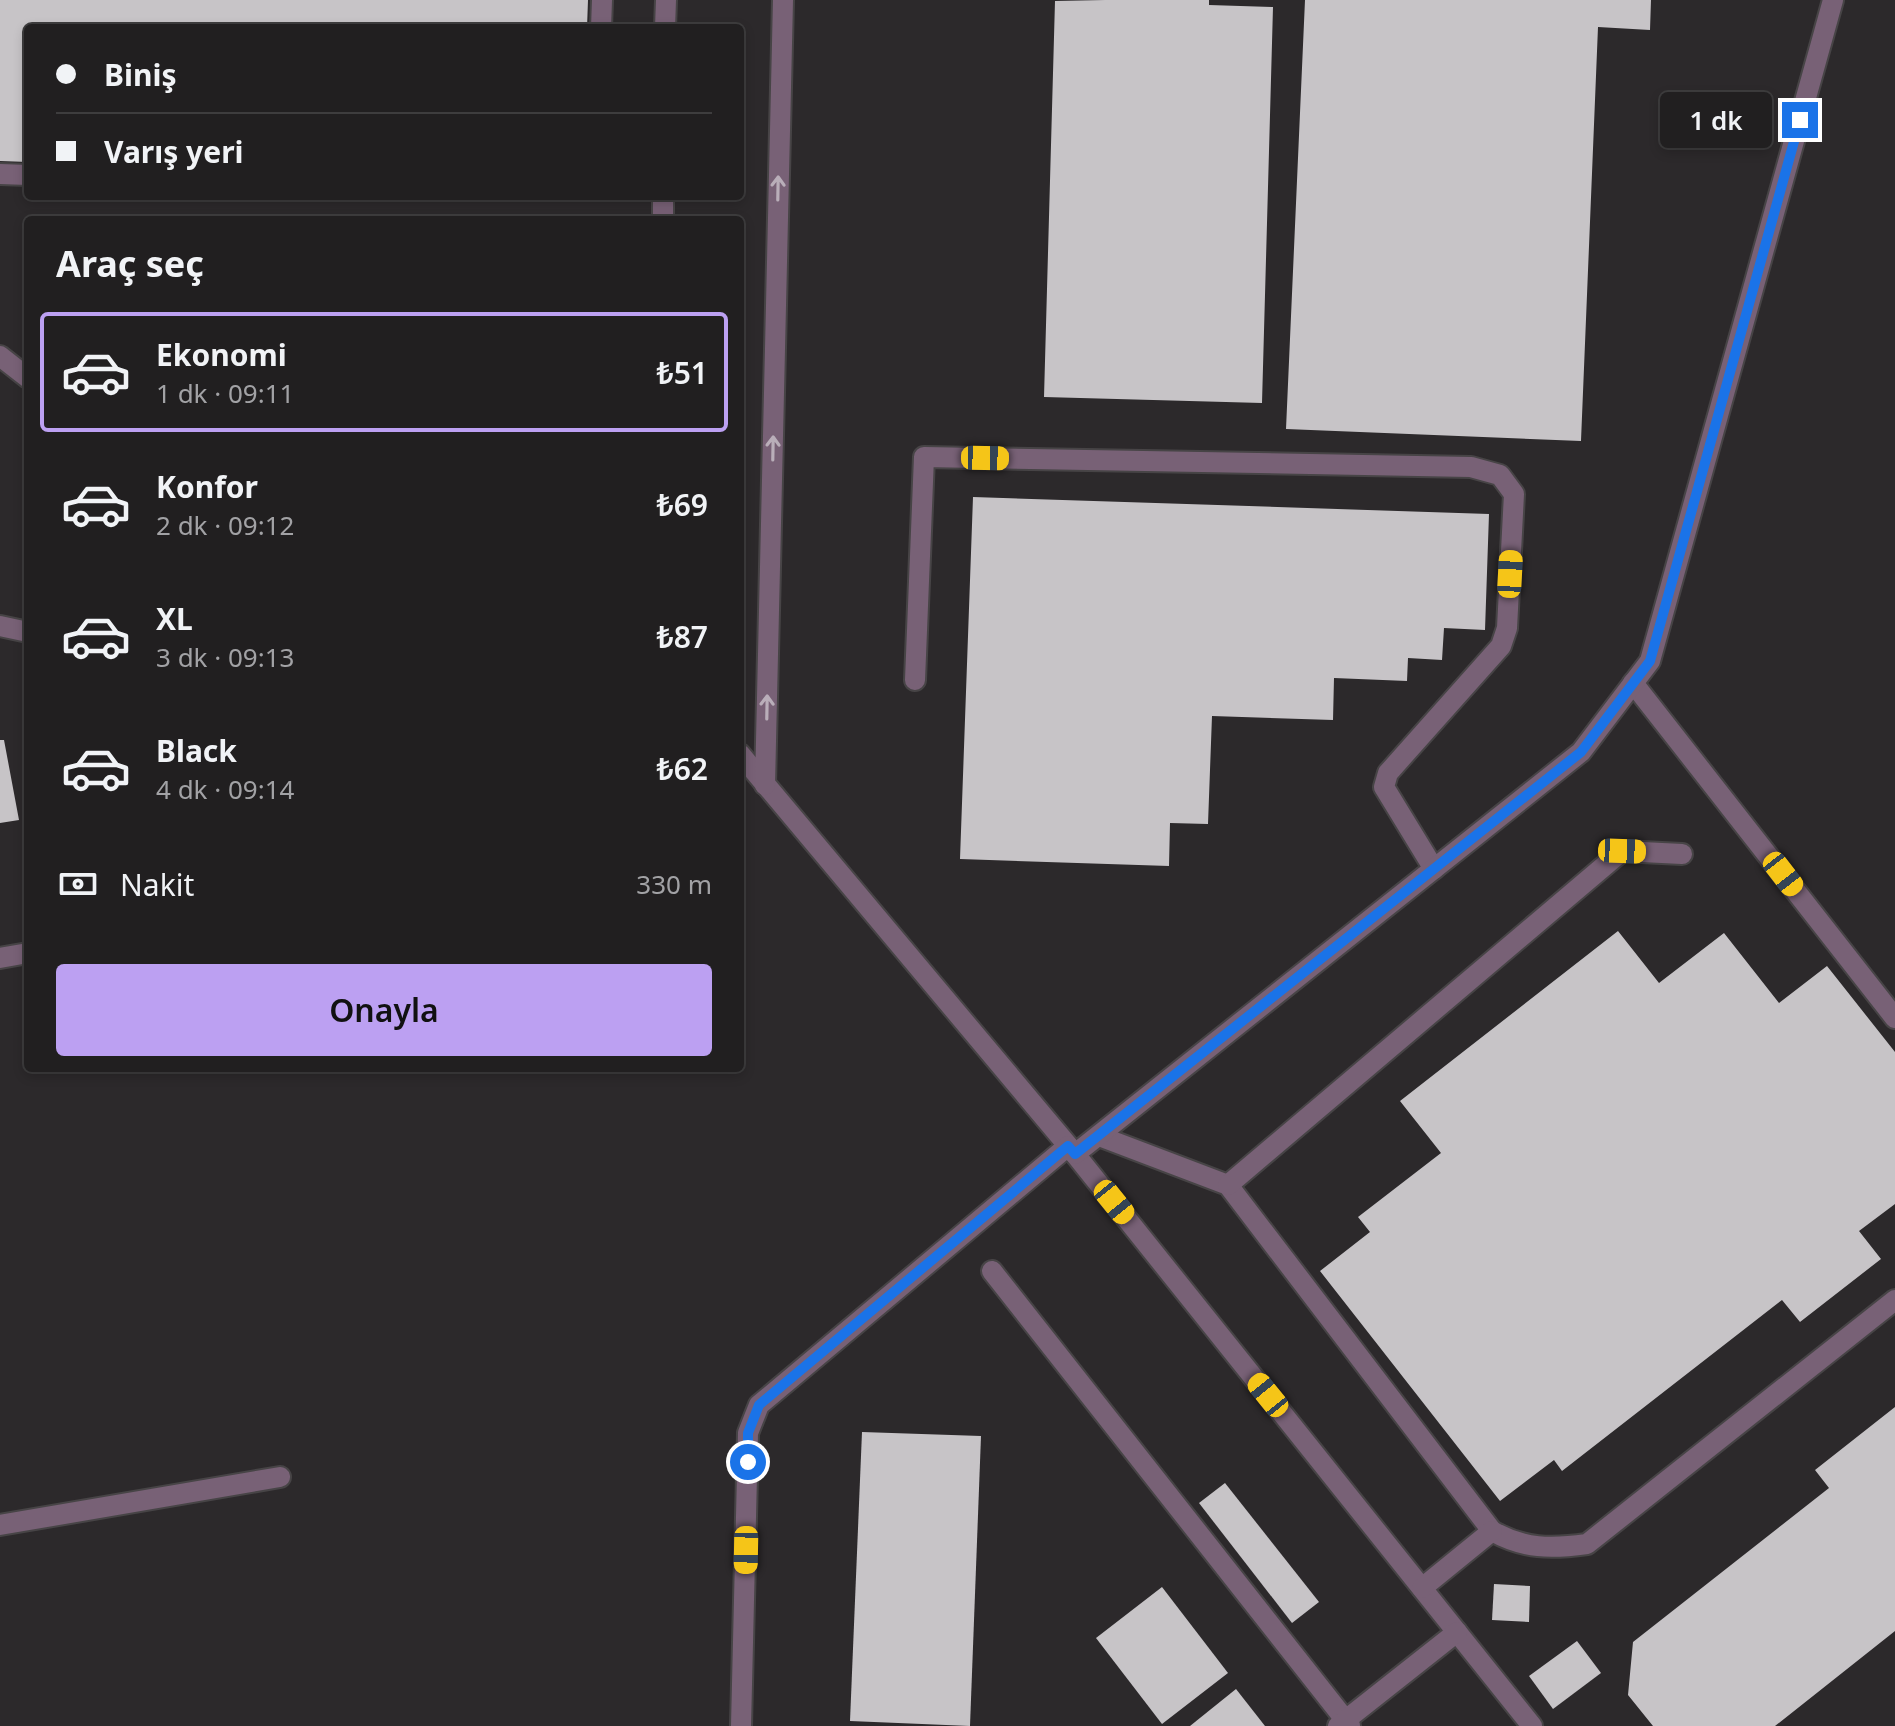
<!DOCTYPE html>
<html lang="tr">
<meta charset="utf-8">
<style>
:root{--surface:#211f20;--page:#292729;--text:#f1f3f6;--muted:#a2a2a5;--line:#3e3d3e;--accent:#bca0f2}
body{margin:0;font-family:"Noto Sans",sans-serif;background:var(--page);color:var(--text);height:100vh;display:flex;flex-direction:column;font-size:30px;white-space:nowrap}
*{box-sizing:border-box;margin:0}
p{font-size:26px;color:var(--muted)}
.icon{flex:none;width:44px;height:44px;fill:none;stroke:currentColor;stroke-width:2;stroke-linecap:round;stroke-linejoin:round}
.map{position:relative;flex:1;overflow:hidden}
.drawer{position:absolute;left:24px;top:216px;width:720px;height:856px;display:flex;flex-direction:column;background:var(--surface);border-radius:8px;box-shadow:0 4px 12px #0003,0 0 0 2px var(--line)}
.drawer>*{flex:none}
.guide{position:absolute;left:24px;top:24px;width:720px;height:176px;border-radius:8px;box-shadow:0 4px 12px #0003,0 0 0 2px var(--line);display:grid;align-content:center;height:176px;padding:0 32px;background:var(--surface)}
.end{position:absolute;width:36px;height:36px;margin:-18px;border:10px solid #1a73e8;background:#fff;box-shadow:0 0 0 4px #fff}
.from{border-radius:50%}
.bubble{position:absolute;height:56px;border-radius:8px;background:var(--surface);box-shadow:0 4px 12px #0003,0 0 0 2px var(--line);font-size:26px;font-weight:600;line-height:56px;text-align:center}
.car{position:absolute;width:24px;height:48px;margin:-24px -12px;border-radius:10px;box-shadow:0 0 6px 2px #0007;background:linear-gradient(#f5c518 24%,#345 0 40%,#f5c518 0 76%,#345 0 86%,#f5c518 0)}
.guide b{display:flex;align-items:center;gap:28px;height:76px;font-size:30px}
.guide b+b{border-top:2px solid var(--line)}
.guide i{width:20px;height:20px;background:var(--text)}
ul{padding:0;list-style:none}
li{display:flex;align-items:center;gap:24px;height:120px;margin:0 16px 12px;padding:0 16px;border:4px solid transparent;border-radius:8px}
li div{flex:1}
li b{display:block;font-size:30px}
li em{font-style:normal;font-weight:600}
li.current{border-color:var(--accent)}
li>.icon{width:72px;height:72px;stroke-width:1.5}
h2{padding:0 32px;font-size:36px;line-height:96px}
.pay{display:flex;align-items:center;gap:20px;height:88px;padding:0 32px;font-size:30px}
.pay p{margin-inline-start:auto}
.cta{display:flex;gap:16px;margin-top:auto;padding:16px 32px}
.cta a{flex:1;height:92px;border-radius:8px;background:var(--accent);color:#111;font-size:32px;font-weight:600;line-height:92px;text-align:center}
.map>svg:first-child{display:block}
.building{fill:#c7c4c7}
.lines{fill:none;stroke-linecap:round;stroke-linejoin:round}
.minor-casing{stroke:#474446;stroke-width:24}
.minor{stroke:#786176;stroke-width:20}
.oneway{stroke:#b9aeb9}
.route{stroke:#1a73e8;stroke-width:10}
</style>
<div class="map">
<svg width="1895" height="1726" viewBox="0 0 1895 1726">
<rect width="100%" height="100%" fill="#2c292b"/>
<g class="building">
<path d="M0 0H588L587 28H28V162L0 161Z"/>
<path d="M1105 0H1209V5L1273 7 1262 403 1044 397 1055 1Z"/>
<path d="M1305 0H1651L1650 30 1598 27 1581 441 1286 429Z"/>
<path d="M973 497 1489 514 1485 630 1444 628 1442 660 1408 658 1407 681 1334 678 1333 720 1212 716 1208 824 1170 823 1169 866 960 859Z"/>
<path d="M0 740H4L19 820 0 823Z"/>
<path d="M1618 931 1659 983 1724 933 1779 1003 1827 966 1895 1052V1204L1859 1231 1881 1259 1800 1322 1782 1300 1562 1471 1554 1460 1500 1501 1320 1271 1370 1232 1358 1217 1441 1153 1400 1101Z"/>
<path d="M1895 1407V1631L1775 1726H1653L1628 1695 1633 1642 1829 1488 1815 1470Z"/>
<path d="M862 1432 981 1436 970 1726 850 1721Z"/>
<path d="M1225 1483 1319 1602 1292 1623 1199 1503Z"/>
<path d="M1494 1584 1530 1586 1529 1622 1492 1620Z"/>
<path d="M1162 1587 1228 1673 1162 1724 1096 1638Z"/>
<path d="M1577 1641 1601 1673 1553 1709 1529 1676Z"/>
<path d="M1236 1689 1265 1726H1190Z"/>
</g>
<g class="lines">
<defs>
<g id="minor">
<path d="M601 28 602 0"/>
<path d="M665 28 666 0"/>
<path d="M0 174 28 175"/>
<path d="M663 220V196"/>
<path d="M0 356 28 378"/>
<path d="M0 626 28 632"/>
<path d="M915 680 924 457 1471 467 1500 475 1514 494 1507 628 1501 646 1388 773 1384 787 1434 869"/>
<path d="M1633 683 1895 1018"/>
<path d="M740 754 1075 1154 1532 1726"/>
<path d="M765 785 783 0"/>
<path d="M0 958 28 953"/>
<path d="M1099 1136 1228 1185 1492 1531C1524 1549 1551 1549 1587 1544L1895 1300"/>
<path d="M1075 1154 1581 752 1650 661 1833 0"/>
<path d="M1228 1185 1622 851 1682 854"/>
<path d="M992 1271 1350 1726"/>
<path d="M0 1525 280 1477"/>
<path d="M1422 1588 1492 1531"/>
<path d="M741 1726 748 1433 759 1405 1068 1146"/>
<path d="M1338 1726 1457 1632"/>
</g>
</defs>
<use href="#minor" class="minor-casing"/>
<use href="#minor" class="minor"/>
</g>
<defs><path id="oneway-shaft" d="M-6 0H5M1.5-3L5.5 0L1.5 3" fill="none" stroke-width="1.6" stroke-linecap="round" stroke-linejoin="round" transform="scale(2)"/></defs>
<g class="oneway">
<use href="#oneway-shaft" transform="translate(778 188) rotate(-89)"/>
<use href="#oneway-shaft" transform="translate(773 448) rotate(-89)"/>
<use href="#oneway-shaft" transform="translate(767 707) rotate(-89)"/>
</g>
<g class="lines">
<path class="route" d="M748 1462V1433L759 1405 1068 1146 1075 1154 1581 752 1650 661 1800 120"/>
</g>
</svg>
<i class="end from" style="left:748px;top:1462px"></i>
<i class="end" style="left:1800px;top:120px"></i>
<div class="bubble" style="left:1660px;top:92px;width:112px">1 dk</div>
<i class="car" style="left:985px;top:458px;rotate:91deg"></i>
<i class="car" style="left:1510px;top:574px;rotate:3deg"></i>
<i class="car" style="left:1622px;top:851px;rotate:92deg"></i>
<i class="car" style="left:1783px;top:874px;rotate:142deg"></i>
<i class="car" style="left:1114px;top:1202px;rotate:141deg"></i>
<i class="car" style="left:1268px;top:1395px;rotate:321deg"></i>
<i class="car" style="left:746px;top:1550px;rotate:181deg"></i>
<div class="guide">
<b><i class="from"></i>Biniş</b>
<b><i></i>Varış yeri</b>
</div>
<section class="drawer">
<h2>Araç seç</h2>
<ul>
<li class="current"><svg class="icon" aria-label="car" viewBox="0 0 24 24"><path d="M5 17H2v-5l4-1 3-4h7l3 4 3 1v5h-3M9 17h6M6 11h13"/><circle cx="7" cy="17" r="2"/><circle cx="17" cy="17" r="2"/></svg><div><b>Ekonomi</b><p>1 dk · 09:11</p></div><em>₺51</em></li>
<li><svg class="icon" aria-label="car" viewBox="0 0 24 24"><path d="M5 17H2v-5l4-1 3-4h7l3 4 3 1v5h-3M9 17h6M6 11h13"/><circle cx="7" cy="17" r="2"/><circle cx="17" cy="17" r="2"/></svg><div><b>Konfor</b><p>2 dk · 09:12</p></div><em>₺69</em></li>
<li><svg class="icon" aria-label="car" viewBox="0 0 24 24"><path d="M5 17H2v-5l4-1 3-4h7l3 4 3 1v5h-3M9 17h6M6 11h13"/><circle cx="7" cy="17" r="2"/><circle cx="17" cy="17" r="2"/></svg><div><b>XL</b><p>3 dk · 09:13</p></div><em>₺87</em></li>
<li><svg class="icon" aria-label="car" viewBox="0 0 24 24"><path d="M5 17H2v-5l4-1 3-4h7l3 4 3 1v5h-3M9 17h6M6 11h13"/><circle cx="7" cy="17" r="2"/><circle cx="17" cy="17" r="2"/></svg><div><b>Black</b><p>4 dk · 09:14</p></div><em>₺62</em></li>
</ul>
<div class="pay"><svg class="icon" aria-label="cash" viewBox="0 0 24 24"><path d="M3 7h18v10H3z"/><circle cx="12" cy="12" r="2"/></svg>Nakit<p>330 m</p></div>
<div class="cta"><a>Onayla</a></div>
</section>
</div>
